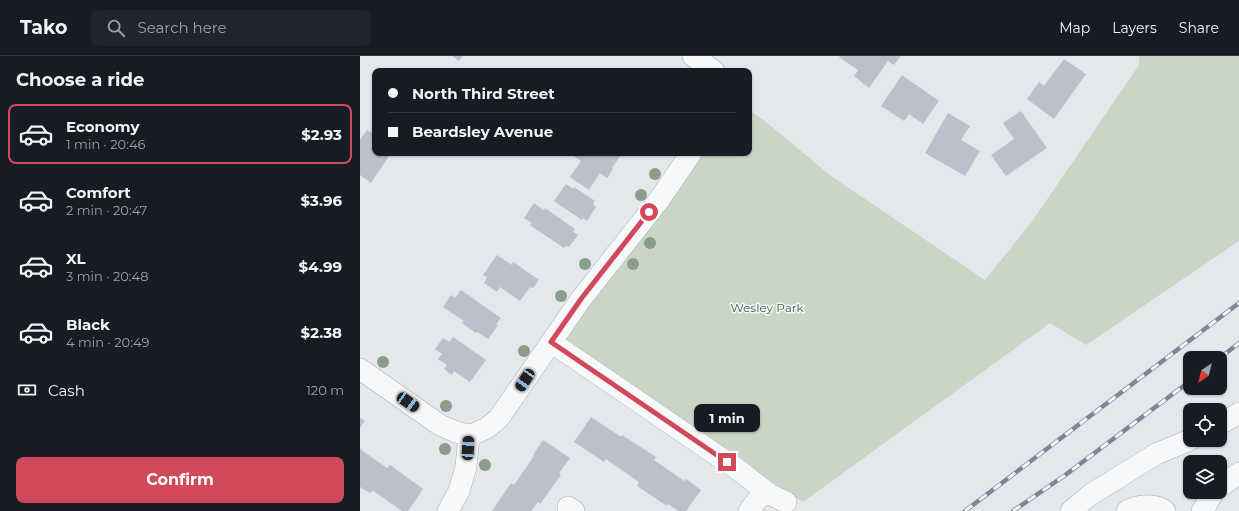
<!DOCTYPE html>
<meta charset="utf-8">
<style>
:root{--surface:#171b24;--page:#20242c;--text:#f1f3f6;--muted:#9ea1a6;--line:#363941;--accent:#d1495b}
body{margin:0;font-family:Montserrat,sans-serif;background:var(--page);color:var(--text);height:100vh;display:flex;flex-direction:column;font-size:15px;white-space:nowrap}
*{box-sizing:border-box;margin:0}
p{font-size:13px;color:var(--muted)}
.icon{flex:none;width:22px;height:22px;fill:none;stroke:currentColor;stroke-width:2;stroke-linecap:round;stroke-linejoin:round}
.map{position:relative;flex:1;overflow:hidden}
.panel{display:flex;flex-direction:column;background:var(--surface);width:360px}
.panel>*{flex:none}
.top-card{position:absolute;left:12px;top:12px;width:380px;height:88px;border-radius:8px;box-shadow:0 1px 3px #0004;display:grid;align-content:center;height:88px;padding:0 16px;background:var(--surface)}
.needle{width:26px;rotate:215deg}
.buttons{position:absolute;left:823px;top:295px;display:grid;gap:8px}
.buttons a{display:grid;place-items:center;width:44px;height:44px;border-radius:8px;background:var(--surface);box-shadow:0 1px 3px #0004;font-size:20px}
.end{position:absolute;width:18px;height:18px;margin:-9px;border:5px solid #d1495b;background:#fff;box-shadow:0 0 0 2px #fff}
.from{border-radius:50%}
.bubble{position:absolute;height:28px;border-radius:8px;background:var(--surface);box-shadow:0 1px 3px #0004;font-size:13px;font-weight:700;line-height:28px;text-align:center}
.car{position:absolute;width:12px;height:24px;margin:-12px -6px;border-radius:5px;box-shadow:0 0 3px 1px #0007;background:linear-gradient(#222 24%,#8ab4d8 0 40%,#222 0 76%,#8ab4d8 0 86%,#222 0)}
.top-card b{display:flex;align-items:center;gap:14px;height:38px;font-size:15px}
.top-card b+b{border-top:1px solid var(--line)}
.top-card i{width:10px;height:10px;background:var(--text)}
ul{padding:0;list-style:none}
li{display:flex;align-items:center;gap:12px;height:60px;margin:0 8px 6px;padding:0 8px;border:2px solid transparent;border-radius:8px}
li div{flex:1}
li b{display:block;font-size:15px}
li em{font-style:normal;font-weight:700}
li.on{border-color:var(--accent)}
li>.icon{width:36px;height:36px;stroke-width:1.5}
h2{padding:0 16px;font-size:18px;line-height:48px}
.pay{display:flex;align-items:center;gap:10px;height:44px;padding:0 16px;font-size:15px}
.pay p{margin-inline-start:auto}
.primary-button{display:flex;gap:8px;margin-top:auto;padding:8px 16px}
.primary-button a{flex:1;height:46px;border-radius:8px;background:var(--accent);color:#fff;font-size:16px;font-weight:700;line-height:46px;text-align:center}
header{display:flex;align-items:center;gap:24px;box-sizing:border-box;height:56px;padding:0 20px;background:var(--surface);border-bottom:1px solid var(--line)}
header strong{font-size:19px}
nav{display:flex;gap:22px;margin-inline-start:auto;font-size:14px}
.search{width:280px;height:36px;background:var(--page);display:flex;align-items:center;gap:10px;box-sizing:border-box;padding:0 14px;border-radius:8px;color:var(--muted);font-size:15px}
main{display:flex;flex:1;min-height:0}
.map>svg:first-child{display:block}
.green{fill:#c9d6c5}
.building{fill:#bbc0ca}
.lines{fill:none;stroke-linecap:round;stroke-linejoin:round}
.minor-casing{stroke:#a9aeb7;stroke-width:22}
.minor{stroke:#f7f8fa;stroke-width:21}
.rail-casing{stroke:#7d8696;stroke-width:4.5}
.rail{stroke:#f4f6f9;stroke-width:3;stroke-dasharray:9;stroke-linecap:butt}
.tree{fill:#899d89}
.route{stroke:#d1495b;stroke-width:5}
.labels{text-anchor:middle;stroke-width:3;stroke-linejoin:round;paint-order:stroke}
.park-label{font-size:12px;fill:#3f6138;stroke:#f4f6f9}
</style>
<header>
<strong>Tako</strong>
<div class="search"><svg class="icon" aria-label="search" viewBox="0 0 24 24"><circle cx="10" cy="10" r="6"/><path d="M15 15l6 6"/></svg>Search here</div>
<nav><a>Map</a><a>Layers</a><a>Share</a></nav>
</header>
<main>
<section class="panel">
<h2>Choose a ride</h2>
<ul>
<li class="on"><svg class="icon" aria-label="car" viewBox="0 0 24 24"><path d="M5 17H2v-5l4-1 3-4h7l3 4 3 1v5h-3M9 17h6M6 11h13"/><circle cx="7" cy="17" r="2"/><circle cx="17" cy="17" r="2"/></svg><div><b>Economy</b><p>1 min · 20:46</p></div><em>$2.93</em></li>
<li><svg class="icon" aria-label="car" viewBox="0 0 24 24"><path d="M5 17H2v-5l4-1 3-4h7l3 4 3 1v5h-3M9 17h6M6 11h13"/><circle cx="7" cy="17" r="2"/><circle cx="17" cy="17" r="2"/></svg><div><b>Comfort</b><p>2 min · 20:47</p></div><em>$3.96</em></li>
<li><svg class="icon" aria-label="car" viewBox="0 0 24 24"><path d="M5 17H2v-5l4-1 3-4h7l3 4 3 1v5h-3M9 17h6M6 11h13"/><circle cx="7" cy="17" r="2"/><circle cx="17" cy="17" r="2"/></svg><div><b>XL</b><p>3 min · 20:48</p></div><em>$4.99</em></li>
<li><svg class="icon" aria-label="car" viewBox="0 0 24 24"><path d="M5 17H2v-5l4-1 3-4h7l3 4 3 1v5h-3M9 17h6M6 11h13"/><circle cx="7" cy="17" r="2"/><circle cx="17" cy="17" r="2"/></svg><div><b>Black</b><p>4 min · 20:49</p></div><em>$2.38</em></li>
</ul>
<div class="pay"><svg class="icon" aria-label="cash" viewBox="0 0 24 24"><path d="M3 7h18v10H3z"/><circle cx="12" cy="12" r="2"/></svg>Cash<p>120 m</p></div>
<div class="primary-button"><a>Confirm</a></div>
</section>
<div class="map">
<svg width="879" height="455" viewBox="0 0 879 455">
<rect width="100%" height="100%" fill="#e4e7ec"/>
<path class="green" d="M779 0H879V185L726 289 690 267 443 446 191 286 331 97H389V54L406 66 471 120 625 224 671 167 779 9Z"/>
<g class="building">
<path d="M92 0H103L99 5Z"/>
<path d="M480 0H541L534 9 528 5 509 32 494 20 498 14 479 1Z"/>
<path d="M704 3 726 18 694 63 667 43 679 26 684 30Z"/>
<path d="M542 19 579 45 563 68 549 58 544 65 521 50Z"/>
<path d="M661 55 687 92 646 120 631 99 654 83 643 67Z"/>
<path d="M588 57 610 70 601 84 620 95 605 120 565 97Z"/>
<path d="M15 72V97H31L11 127 0 119V84L7 74 12 77Z"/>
<path d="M209 97H262L252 112 253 113 247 122 240 117 229 134 210 121 221 105Z"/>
<path d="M206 128 213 133 214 131 235 145 233 148 236 151 227 165 223 162 222 164 194 145Z"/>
<path d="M174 147 184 154 185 152 215 173 213 176 218 179 209 191 206 190 204 192 170 169 172 167 164 162Z"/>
<path d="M137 199 152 209 153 206 179 224 173 232 170 231 160 245 140 231 137 236 124 227 127 221 123 219Z"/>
<path d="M101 234 141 262 136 268 138 269 128 283 117 276 116 277 102 267 104 265 83 251 91 239 95 242Z"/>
<path d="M93 281 126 304 110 326 94 315 92 319 84 313 87 309 78 303 82 298 75 293 83 282 90 286Z"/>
<path d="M231 361 261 381 262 379 296 401 294 404 324 425 326 423 341 434 326 455H318L308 448 307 450 277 430 279 426 246 403 244 406 214 386Z"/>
<path d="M0 362 5 365 0 372Z"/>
<path d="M183 384 210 402 199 417 201 419 180 448 178 446 171 455H132L151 427 154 429 174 400 173 399Z"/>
<path d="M0 393 27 412 30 409 63 433 48 455H42L15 436 12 435 10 437 0 431Z"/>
</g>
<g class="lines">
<defs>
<g id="minor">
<path d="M333 0 354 15"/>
<path d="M191 286 380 415 409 438 426 446"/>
<path d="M0 313 80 369 96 376 109 379 116 377 127 372 139 362 221 243 299 144 331 97"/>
<path d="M860 368 879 357"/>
<path d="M860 431 879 417"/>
<path d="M208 451 214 455"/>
<path d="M88 455 99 435 106 411 109 379"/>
<path d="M389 455 404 435"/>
<path d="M711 455 730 439 796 398 830 384"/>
<path d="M767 455C779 449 794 447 805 455"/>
<path d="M842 455 854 436"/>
</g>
</defs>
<use href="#minor" class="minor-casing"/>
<use href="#minor" class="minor"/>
<defs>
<g id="rail">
<path d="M860 302 879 287"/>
<path d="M605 455 879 247"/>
<path d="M653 455 704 420 830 325"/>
</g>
</defs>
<use href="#rail" class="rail-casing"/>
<use href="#rail" class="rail"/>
</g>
<g class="tree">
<circle cx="295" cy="118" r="6"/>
<circle cx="281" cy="139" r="6"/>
<circle cx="290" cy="187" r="6"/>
<circle cx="225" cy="208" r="6"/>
<circle cx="273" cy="208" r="6"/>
<circle cx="201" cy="240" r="6"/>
<circle cx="164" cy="295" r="6"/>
<circle cx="23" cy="306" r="6"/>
<circle cx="86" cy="350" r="6"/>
<circle cx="85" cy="393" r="6"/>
<circle cx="125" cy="409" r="6"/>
</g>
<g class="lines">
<path class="route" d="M289 156 221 243 191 286 367 406"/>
</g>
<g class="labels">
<g class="park-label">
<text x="407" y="256">Wesley Park</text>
</g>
</g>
</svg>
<div class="buttons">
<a><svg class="needle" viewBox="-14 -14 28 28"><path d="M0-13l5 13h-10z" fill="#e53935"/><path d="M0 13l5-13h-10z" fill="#9ea1a6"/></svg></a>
<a><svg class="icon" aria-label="locate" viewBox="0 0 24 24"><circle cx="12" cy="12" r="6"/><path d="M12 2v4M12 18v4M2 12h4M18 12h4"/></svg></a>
<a><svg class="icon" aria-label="layers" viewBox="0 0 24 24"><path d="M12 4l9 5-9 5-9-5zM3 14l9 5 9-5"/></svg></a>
</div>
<i class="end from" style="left:289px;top:156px"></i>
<i class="end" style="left:367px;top:406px"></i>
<div class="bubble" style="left:334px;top:348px;width:66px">1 min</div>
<i class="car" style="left:165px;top:324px;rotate:214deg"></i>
<i class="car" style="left:48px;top:346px;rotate:125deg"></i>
<i class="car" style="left:108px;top:392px;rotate:3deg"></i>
<div class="top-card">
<b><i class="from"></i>North Third Street</b>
<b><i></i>Beardsley Avenue</b>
</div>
</div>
</main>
